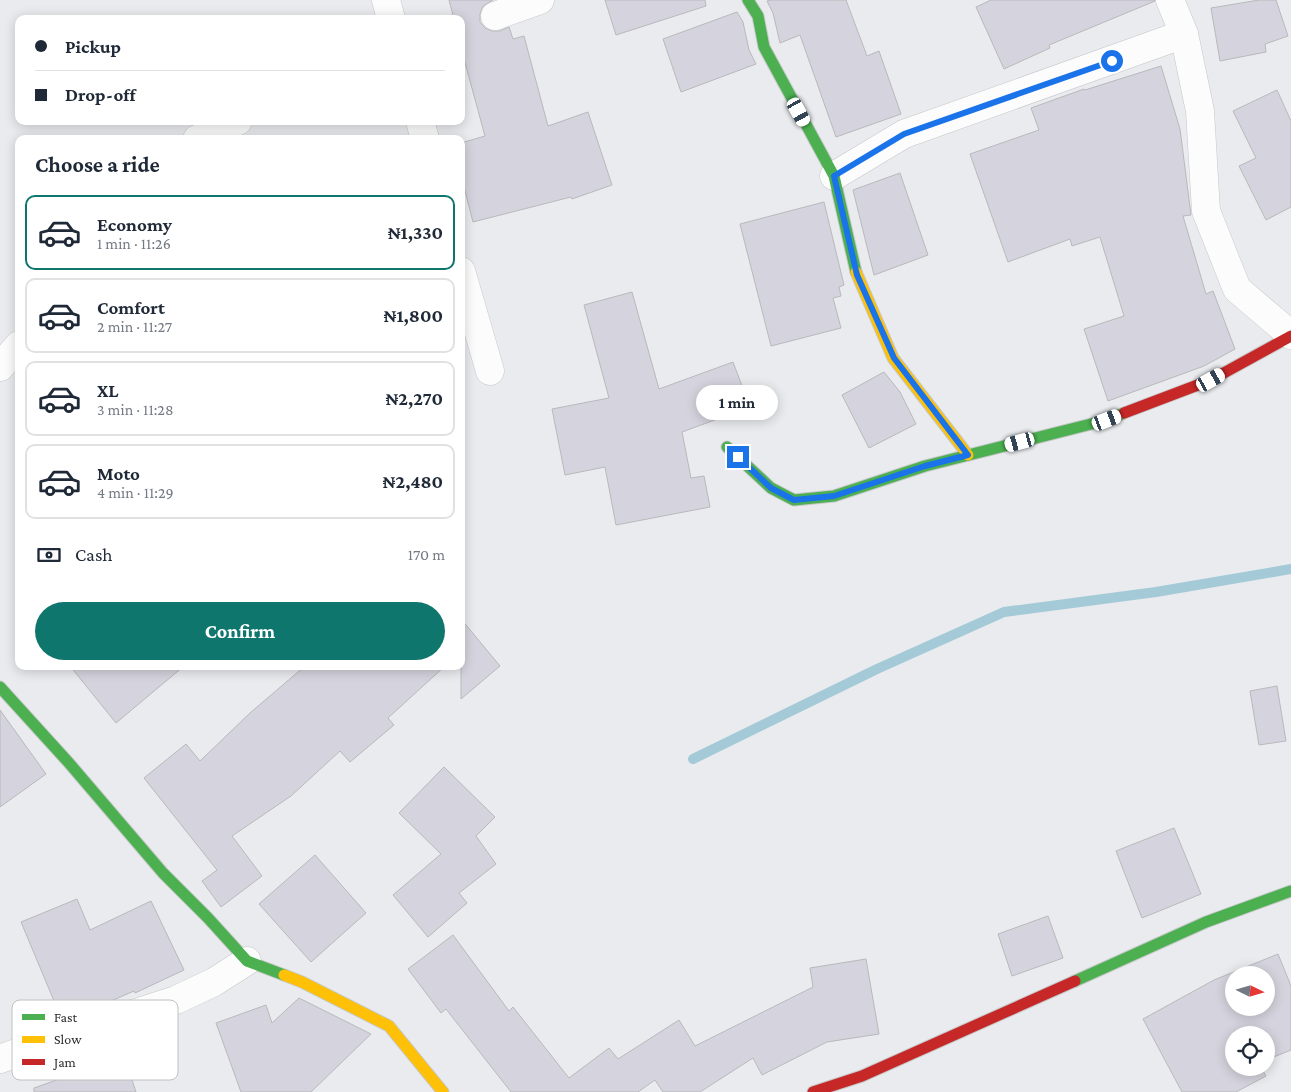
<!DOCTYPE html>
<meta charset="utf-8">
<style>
:root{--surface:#fff;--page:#f2f2f3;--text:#1f2937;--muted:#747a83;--line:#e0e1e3;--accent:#0f766e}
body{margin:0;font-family:"Crimson Pro",serif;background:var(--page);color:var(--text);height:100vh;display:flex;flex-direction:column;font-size:19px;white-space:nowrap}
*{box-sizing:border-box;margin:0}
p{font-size:16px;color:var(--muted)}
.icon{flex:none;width:28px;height:28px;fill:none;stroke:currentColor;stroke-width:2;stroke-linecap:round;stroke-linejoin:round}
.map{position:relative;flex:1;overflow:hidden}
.sheet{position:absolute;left:15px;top:135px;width:450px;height:535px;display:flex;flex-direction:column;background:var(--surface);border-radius:10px;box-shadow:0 2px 12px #0003}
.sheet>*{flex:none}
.banner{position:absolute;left:15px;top:15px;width:450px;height:110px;border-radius:10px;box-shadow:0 2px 12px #0003;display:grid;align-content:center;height:110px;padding:0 20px;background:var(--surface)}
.needle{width:32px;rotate:95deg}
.tools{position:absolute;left:1225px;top:966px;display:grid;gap:10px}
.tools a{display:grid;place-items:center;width:50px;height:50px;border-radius:50%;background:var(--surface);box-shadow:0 2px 12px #0003;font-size:25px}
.end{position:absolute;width:22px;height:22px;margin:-11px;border:6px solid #1a73e8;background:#fff;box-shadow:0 0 0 2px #fff}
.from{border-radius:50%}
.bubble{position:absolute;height:35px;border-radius:18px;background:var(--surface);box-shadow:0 2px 12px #0003;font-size:16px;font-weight:700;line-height:35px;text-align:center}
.car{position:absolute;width:15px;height:30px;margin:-15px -8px;border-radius:6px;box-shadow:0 0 4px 1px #0007;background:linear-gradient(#fff 24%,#345 0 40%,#fff 0 76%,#345 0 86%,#fff 0)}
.banner b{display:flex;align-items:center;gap:18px;height:48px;font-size:19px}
.banner b+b{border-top:1px solid var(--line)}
.banner i{width:12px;height:12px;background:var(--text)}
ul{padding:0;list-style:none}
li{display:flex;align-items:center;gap:15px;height:75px;margin:0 10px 8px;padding:0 10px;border:2px solid var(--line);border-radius:10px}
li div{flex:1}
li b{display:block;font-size:19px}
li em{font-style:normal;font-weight:700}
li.on{border-color:var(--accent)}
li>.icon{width:45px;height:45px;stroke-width:1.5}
h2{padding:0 20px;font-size:22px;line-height:60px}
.pay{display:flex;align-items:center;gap:12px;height:55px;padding:0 20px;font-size:19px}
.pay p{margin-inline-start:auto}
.primary-button{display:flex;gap:10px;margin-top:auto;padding:10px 20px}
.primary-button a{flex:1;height:58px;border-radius:30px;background:var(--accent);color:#fff;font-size:20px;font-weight:700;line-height:58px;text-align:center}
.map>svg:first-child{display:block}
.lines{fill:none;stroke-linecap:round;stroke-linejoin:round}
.stream{stroke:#a5cad7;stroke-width:10}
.building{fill:#d5d3dd;stroke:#b8b9bb;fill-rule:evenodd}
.street-casing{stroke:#c6c8ca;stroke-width:29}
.fast-casing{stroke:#c6c8ca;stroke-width:13}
.slow-casing{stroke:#c6c8ca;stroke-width:13}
.jam-casing{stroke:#c6c8ca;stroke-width:13}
.street{stroke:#fcfcfc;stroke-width:28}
.fast{stroke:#4caf50;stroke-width:11}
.slow{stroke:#ffc107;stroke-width:11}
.jam{stroke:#c62828;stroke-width:11}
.route{stroke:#1a73e8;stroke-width:6}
.key{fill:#fff;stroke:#bfc0c0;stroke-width:1}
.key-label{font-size:14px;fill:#2b2c2e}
</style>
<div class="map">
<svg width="1291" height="1092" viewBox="0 0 1291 1092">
<rect width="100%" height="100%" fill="#e9ebee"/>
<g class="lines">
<path class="stream" d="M693 759 877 669 1004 612 1156 592 1291 569"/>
</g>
<g class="building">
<path d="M449 0H493L483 6 480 14V22L485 28 492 31H500L509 27 513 39 524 36 548 126 588 112 612 185 572 199 571 197 473 222 461 175V143L485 136 461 48V19H454Z"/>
<path d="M605 0H705L706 6 616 35Z"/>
<path d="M771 0H846L867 56 879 51 901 114 836 137 800 35 780 43 773 13 767 1Z"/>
<path d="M991 0H1155V1L1049 45 1050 48 1004 69 976 7Z"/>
<path d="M1259 0H1276L1288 36 1265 44 1266 52 1220 61 1211 8Z"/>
<path d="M737 12 743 22 749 50 756 64 681 92 663 39Z"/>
<path d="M1161 66 1180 129 1191 215 1183 216 1206 294 1213 291 1235 349 1204 366 1108 401 1084 329 1124 316 1100 237 1072 246 1070 239 1008 262 970 154 1039 130 1031 108 1084 89 1085 90Z"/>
<path d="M1277 90 1291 121V207L1266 220 1239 166 1256 158 1233 111Z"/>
<path d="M900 173 928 255 874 275 853 190Z"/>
<path d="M824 202 844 285 839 287 841 296 833 298 841 328 771 346 740 224Z"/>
<path d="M632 292 659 389 733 362 750 407 682 432 691 478 704 476 710 507 616 525 605 467 565 475 552 409 609 398 584 305Z"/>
<path d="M884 372 900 392 916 424 869 448 842 395Z"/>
<path d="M461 619 500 666 461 699Z"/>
<path d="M70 666H184L116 723Z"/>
<path d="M305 666H445L388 718 394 725 350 762 340 751 291 796 232 836 262 876 221 907 202 881 217 870 144 778 186 744 200 761 250 713Z"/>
<path d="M1277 686 1286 741 1259 745 1250 691Z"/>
<path d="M0 710 46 774 0 807Z"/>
<path d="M444 767 495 817 476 836 496 864 459 893 467 903 428 937 393 895 441 854 399 813Z"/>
<path d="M1174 828 1201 894 1142 918 1116 851Z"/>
<path d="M315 855 366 913 311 962 259 904Z"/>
<path d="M77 899 90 930 151 901 184 970 135 993 134 991 81 1014 62 1020 21 922Z"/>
<path d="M1048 916 1063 958 1012 976 998 934Z"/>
<path d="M453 935 509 1011 513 1007 569 1078 609 1048 618 1059 679 1020 695 1046 813 987 810 968 866 959 879 1034 827 1042 762 1075 753 1058 700 1092H663L655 1080 638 1092H511L446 1009 441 1013 408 969Z"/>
<path d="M1278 954 1291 986V1050L1266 1060V1035H1234V1068H1261L1266 1076 1236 1092H1182L1143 1019 1214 980ZM1234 975H1266V1008H1234Z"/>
<path d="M299 998 371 1034 311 1092H241L216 1023 266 1005 272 1023Z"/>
<path d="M124 1056 136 1092H34V1088Z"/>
</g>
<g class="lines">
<defs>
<g id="street">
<path d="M386 0 391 19"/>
<path d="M1170 0 1184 34 1200 111 1206 211 1237 289 1291 335"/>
<path d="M495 16 540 0"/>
<path d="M420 121 425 139"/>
<path d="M197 139 238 121"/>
<path d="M834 176 904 134 1184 34"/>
<path d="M461 271 490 371"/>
<path d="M0 367 19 345"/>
<path d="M0 1059 55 1039 176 1000 214 982 247 961"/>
</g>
<g id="fast">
<path d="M748 0 758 16 764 47 834 176 856 272"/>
<path d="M727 447 771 488 794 500 834 496 925 466 1107 420 1124 413"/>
<path d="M0 687 69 763 163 873 208 918 247 961 284 975"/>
<path d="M1075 981 1206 922 1291 891"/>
</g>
<g id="slow">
<path d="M856 272 893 358 968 455"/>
<path d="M284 975 302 982 389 1026 443 1092"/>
</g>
<g id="jam">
<path d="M1124 413 1211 380 1291 336"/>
<path d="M813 1092 862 1076 1075 981"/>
</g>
</defs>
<use href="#street" class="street-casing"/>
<use href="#fast" class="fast-casing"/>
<use href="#slow" class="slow-casing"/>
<use href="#jam" class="jam-casing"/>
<use href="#street" class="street"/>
<use href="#fast" class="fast"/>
<use href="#slow" class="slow"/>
<use href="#jam" class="jam"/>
</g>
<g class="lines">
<path class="route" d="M738 457 771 488 794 500 834 496 925 466 968 455 894 358 857 275 834 176 904 134 1112 61"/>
</g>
<rect x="12" y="1000" width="166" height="80" rx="8" class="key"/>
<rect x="22" y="1014" width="23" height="6" fill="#4caf50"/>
<rect x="22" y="1036" width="23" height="7" fill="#ffc107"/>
<rect x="22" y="1059" width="23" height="6" fill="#c62828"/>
<g class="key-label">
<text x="54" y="1022">Fast</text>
<text x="54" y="1044">Slow</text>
<text x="54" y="1067">Jam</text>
</g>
</svg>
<div class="tools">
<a><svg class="needle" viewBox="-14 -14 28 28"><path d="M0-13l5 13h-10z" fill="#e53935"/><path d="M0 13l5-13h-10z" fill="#747a83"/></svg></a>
<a><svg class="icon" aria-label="locate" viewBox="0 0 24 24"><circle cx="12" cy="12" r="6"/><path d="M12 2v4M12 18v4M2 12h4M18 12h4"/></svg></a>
</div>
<i class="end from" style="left:1112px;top:61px"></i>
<i class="end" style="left:738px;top:457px"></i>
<div class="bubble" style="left:696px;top:385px;width:82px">1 min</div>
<i class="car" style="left:799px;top:112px;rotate:151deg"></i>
<i class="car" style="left:1211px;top:380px;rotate:61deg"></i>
<i class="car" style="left:1107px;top:420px;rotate:69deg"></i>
<i class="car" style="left:1020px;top:442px;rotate:255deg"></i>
<div class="banner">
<b><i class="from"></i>Pickup</b>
<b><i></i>Drop-off</b>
</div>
<section class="sheet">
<h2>Choose a ride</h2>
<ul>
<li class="on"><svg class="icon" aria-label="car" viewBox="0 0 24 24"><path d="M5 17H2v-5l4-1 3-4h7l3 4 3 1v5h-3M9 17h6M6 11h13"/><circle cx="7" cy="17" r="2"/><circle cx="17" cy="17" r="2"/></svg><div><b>Economy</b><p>1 min · 11:26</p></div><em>₦1,330</em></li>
<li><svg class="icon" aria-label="car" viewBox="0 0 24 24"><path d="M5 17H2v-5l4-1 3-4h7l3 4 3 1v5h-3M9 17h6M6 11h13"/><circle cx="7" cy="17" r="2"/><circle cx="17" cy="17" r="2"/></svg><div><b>Comfort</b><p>2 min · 11:27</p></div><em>₦1,800</em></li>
<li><svg class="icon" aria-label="car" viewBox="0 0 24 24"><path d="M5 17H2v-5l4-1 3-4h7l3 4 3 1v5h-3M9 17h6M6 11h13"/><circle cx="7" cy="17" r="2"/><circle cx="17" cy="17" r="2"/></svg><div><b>XL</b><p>3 min · 11:28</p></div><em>₦2,270</em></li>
<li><svg class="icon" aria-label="car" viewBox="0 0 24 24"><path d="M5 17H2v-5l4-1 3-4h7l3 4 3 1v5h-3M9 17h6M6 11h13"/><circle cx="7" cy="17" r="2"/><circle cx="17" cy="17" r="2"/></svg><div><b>Moto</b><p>4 min · 11:29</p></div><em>₦2,480</em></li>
</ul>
<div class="pay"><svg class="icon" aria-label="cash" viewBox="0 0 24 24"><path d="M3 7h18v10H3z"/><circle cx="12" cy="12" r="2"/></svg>Cash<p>170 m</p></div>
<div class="primary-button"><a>Confirm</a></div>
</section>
</div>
